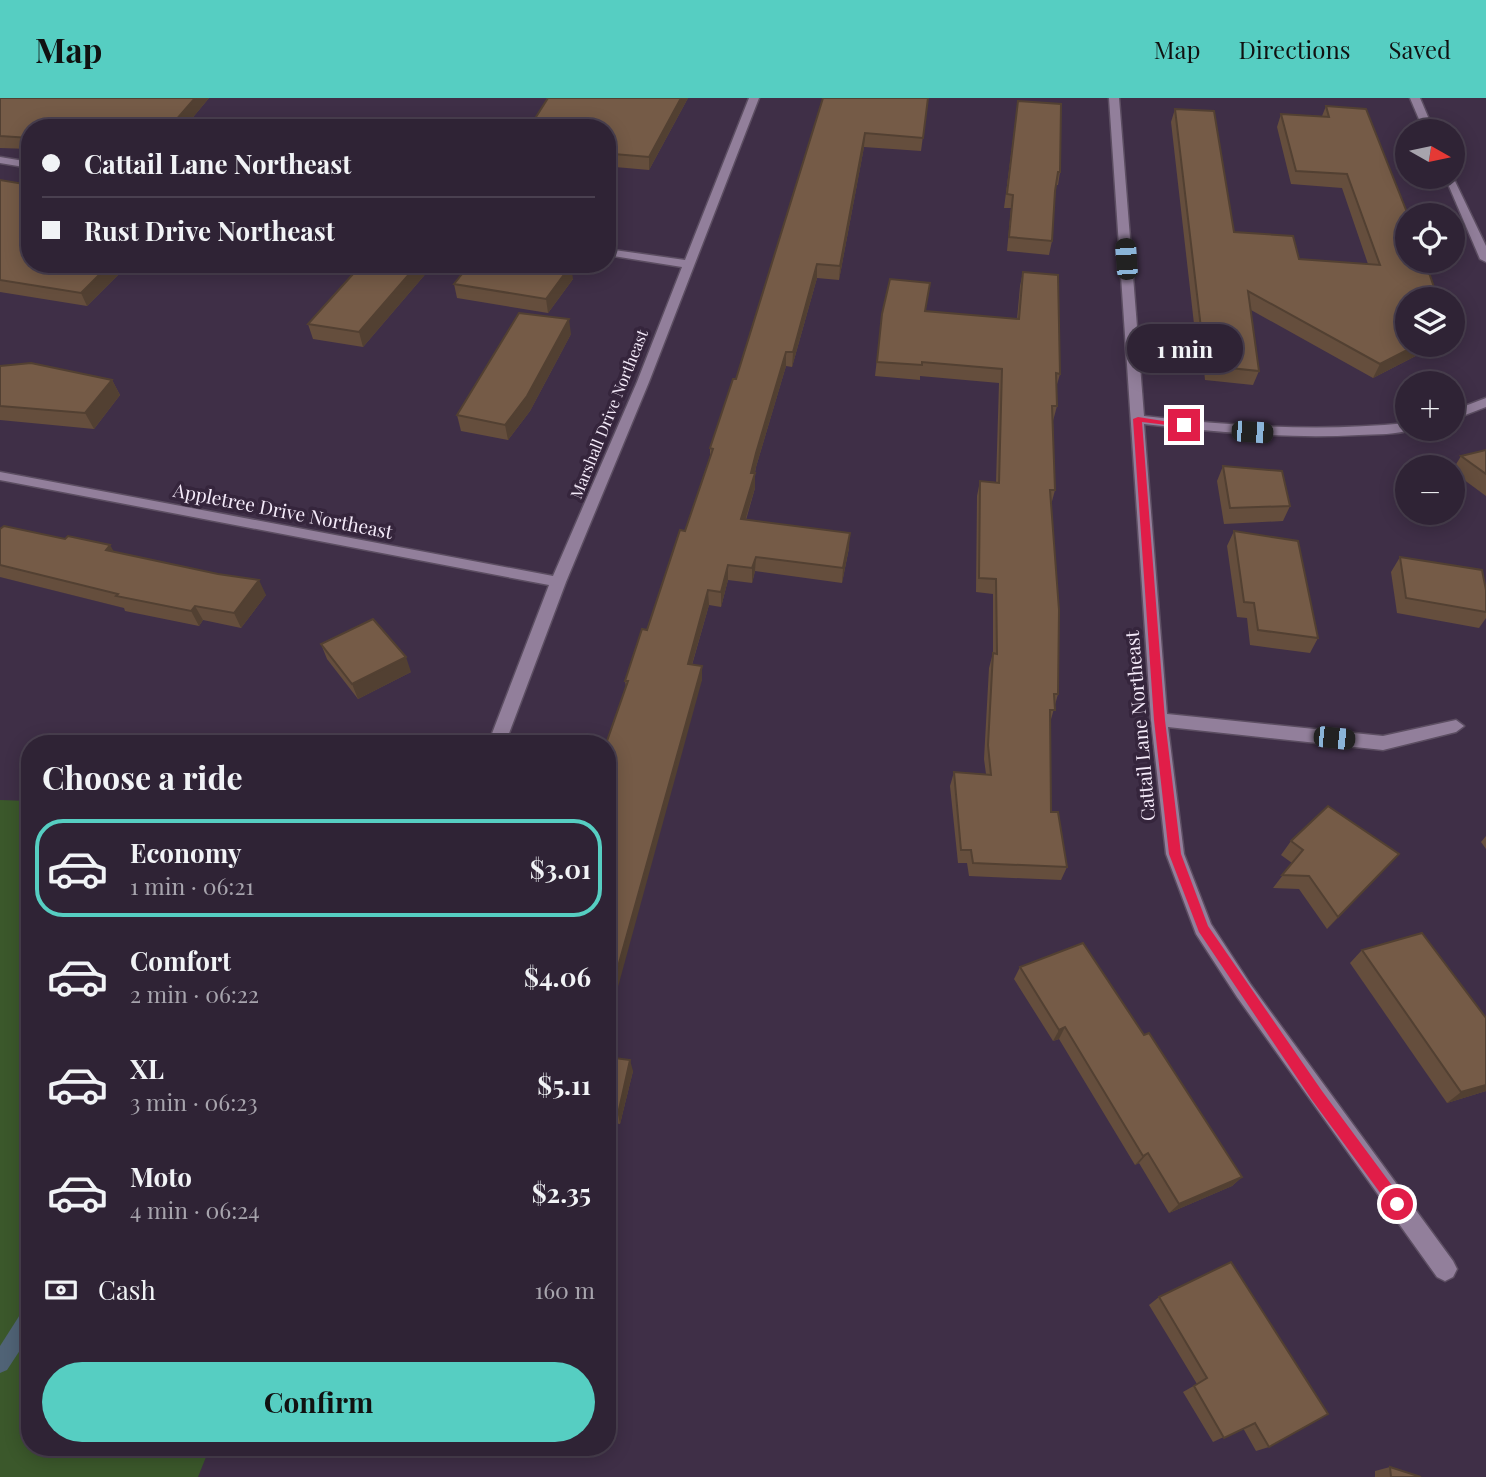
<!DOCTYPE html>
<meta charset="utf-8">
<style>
:root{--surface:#2f2335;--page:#372b3d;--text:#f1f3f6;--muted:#a7a4ad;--line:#4a4050;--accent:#56cec2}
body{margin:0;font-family:"Playfair Display",serif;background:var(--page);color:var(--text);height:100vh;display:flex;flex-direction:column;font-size:26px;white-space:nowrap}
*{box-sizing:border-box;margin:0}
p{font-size:23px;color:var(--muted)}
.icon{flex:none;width:38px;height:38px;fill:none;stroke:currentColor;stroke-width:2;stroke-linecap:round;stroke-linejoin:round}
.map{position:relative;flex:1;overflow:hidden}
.drawer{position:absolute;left:21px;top:637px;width:595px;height:721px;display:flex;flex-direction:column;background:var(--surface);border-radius:28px;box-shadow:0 4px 18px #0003,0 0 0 2px var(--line)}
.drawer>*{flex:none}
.top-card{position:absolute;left:21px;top:21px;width:595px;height:154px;border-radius:28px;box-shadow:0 4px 18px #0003,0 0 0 2px var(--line);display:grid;align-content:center;height:154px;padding:0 21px;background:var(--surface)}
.needle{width:46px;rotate:99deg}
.controls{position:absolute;left:1395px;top:21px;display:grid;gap:14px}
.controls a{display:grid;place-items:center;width:70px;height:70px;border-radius:50%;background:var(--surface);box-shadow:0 4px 18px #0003,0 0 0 2px var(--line);font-size:35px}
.end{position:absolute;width:32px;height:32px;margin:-16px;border:9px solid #e11d48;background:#fff;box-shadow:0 0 0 4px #fff}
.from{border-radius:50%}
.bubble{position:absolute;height:49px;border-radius:24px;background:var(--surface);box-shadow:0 4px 18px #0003,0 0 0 2px var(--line);font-size:23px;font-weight:700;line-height:49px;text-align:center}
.car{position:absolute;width:21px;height:42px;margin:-21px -10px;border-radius:9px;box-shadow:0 0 5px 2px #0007;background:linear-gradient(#222 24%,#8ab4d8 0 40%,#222 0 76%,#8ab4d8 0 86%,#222 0)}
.top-card b{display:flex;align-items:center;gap:24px;height:66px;font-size:26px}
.top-card b+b{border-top:2px solid var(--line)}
.top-card i{width:18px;height:18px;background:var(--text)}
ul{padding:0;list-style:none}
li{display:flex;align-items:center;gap:21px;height:98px;margin:0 14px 10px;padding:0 7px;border:4px solid transparent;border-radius:28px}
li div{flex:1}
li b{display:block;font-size:26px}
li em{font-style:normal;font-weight:700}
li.current{border-color:var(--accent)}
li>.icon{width:63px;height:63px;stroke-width:1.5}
h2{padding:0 21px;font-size:32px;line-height:84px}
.pay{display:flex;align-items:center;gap:18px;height:77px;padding:0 21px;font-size:26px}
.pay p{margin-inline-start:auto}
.button{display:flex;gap:14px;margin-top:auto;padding:14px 21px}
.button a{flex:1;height:80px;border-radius:42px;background:var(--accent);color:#111;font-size:28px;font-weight:700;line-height:80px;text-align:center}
header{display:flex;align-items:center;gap:42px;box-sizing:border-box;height:98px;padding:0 35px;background:var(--accent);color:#111}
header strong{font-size:33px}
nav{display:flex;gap:38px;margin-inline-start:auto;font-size:24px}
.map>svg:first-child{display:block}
.green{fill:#3b582b}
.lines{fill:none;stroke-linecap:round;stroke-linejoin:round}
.stream{fill:#506376;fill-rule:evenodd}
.minor-casing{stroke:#5c4e62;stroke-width:3}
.minor{fill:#927f9b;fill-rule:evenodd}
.wall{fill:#654e3d}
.shaded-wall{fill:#524032}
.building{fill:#755b47;stroke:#524032;stroke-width:2}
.route{fill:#e11d48}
.labels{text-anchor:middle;stroke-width:7;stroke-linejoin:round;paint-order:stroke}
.far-street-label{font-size:16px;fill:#f5ebfa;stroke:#35253c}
.street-label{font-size:19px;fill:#f5ebfa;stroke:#35253c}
</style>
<header>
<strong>Map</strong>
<nav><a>Map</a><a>Directions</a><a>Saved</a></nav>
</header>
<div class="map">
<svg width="1486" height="1379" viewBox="0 0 1486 1379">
<rect width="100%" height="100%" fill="#3f2f47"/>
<path class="green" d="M0 702 30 703V1349H210L198 1379H0Z"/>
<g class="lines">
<path class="stream" d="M30 1210V1237L7 1272 0 1275V1248L23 1212Z"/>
<defs>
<g id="minor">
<path d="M749 0H759L649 284 566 484 505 646H488L549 487 0 382V374L553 478 637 284 682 169 607 157V151L685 162Z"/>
<path d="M1109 0H1119L1144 318C1232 328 1318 334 1407 325V331H1412C1398 337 1376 336 1359 337 1287 341 1216 334 1144 326L1167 616 1383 638 1456 622 1464 628 1456 634 1383 652 1168 629 1184 756 1211 826 1251 887 1453 1163 1457 1171 1453 1179 1445 1183 1437 1179 1237 899 1196 836 1166 756 1151 622Z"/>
<path d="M1410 0H1420L1434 33H1424Z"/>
<path d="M0 59 30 64V70L0 65Z"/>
<path d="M1452 77 1486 148V164L1480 161 1445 79Z"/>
<path d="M1486 300V309L1452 322V313Z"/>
</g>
</defs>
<use href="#minor" class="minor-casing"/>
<use href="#minor" class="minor"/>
</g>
<g class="wall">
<path d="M0 0H209L184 30H30V51L0 50Z"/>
<path d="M688 0 649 72 615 69 607 79V30Z"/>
<path d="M823 0H928L921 53 864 49 839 182 817 180 792 269 786 268 756 369 755 375V390L746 422 849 450 842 485 755 473 752 485 728 482 721 509 709 507 692 567 702 568V582L611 677 607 676V646L626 589 625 583 647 532 685 433 710 358V350L736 281Z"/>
<path d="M1018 3 1060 74 1058 87H1056L1052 143 1049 157 1007 153 1011 110H1004Z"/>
<path d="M1326 8 1407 247H1437L1373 280 1251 212 1259 273 1253 287 1205 282 1203 262 1198 261 1171 24 1175 11 1234 134 1299 161 1368 166 1342 90 1291 86 1277 29 1281 16 1322 18Z"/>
<path d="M0 82 30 166H129L87 208 0 194Z"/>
<path d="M362 166H434L363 249 313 241 308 226Z"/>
<path d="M1023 174 1060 276 1056 290 1057 308 1053 323 1055 392 1051 407 1058 596 1050 625 1051 714 1067 769 1061 782 969 778 967 765H958L950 688 954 674 986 676 984 661 989 570 993 555V496L976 494 977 398 980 383 996 384 999 285 920 278V282L875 278 882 216 926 213 1017 221 1020 188Z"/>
<path d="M573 181 548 215 457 200 454 186Z"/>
<path d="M571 236 530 313 508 342 461 333 457 317Z"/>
<path d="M0 268 112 282 120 297 94 331 0 322Z"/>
<path d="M1486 352V398L1452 373 1461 358Z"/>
<path d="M1223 368 1290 408 1283 423 1224 426 1217 383Z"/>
<path d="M0 431 115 454 266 497 241 530 203 522 199 528 125 513 124 510 0 479Z"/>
<path d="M1234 433 1318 540 1310 555 1250 547 1247 520 1237 519 1227 448Z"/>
<path d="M1400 459 1486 492V520L1479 530 1397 515 1391 474Z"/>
<path d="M321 546 411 574 358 601 327 561Z"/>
<path d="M1486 738V751L1481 744Z"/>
<path d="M1291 743 1387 769 1327 831 1299 791 1273 790 1292 765 1281 757Z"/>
<path d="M1362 852 1486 920V993L1447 1005 1350 865Z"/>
<path d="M1020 869 1144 937 1242 1079 1232 1088 1169 1115 1139 1065 1135 1067 1059 941 1053 943 1014 881Z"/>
<path d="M607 959 633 973 620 1026 607 1024Z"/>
<path d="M1231 1164 1269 1349 1256 1353 1243 1330 1213 1344 1183 1294 1197 1286 1149 1207 1159 1199Z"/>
<path d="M1390 1369 1421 1379H1375V1373Z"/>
</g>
<g class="shaded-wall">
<path d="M195 0H209L184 30H169Z"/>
<path d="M681 0H688L649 72V59Z"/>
<path d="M865 35 864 49 839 182 840 168Z"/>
<path d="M614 56 615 69 607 79V65Z"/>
<path d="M110 166H129L87 208 81 195Z"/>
<path d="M418 166H434L363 249 359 234Z"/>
<path d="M817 166V180L792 269 793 254Z"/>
<path d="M571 167 573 181 548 215 546 201Z"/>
<path d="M569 221 571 236 530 313 508 342 505 327Z"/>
<path d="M1417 247H1437L1373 280 1380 266Z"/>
<path d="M786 254V268L756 369 753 382 755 375V390L741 436V421L756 355Z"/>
<path d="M112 282 120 297 94 331 85 315Z"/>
<path d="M850 435 849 450 842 485 843 470Z"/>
<path d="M110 447 119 462 106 452Z"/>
<path d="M756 459 755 473 752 485V470Z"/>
<path d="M728 467V482L721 509V494Z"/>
<path d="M259 482 266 497 241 530 234 515Z"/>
<path d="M708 492 709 507 688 580V566Z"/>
<path d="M195 508 203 522 199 528 191 513Z"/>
<path d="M406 559 411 574 358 601 352 586Z"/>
<path d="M702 568V582L607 929V908Z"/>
<path d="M1399 756 1387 769 1327 831 1338 819Z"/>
<path d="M1065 929 1059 941 1053 943 1059 932Z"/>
<path d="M630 962 633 973 620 1026 618 1016Z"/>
<path d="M1486 987V993L1447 1005 1461 994Z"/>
<path d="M1148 1055 1139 1065 1135 1067 1143 1058Z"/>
<path d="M1242 1079 1232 1088 1169 1115 1179 1106Z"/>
</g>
<g class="building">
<path d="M0 0H195L169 30H30V40L0 38Z"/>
<path d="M548 0H681L649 59 614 56 607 65V30H529Z"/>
<path d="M823 0H928L923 40 865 35 840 168 817 166 793 254H786L756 355 751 375H755L741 421 850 435 843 470 756 459 752 470 728 467 721 494 708 492 688 566 702 568 607 908V689L615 664 607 663 606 646 628 583H625L642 531 647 532 680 432 685 433 713 351 710 350 733 281H736Z"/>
<path d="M1018 3 1061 6 1060 74H1058L1055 93 1052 143 1009 139 1013 97 1007 96Z"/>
<path d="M1326 8 1366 11 1408 117H1407V163H1425L1438 201H1407V247H1417L1380 266 1248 193 1259 273 1211 268 1208 248 1203 247 1175 11 1214 13 1234 134 1293 138 1299 161 1380 167 1347 76 1296 73 1281 16 1329 19Z"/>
<path d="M0 82 30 87V166H110L81 195 0 182Z"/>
<path d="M362 166H418L359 234 308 226Z"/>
<path d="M470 166H563L571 167 546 201 454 186Z"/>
<path d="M1023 174 1058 177 1060 276 1056 275 1057 308H1052L1055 392H1050L1059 512 1058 596H1054L1055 612H1050L1051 714H1058L1067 769 973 765 971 752H961L954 674 991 677 988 647 993 555 997 556 996 481 979 480 980 383 999 385 1002 271 922 264V267L877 264 882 216 890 181 930 185 925 213 1019 221Z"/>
<path d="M519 215 569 221 527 298 505 327 457 317Z"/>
<path d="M31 265 112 282 85 315 0 308V268Z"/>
<path d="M1486 352V376L1461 358Z"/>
<path d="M1223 368 1282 373 1290 408 1230 410Z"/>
<path d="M4 428 65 441 68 438 110 447 106 452 218 476 259 482 234 515 195 508 191 513 116 498 118 496 0 467V431Z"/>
<path d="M1234 433 1298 443 1318 540 1258 532 1254 505 1244 504Z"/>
<path d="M1400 459 1482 472 1486 492V514L1406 500Z"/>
<path d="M373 521 406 559 352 586 321 546Z"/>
<path d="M1328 708 1399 756 1338 819 1309 778 1282 777 1303 752 1291 743Z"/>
<path d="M1422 835 1486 920V987L1461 994 1362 852Z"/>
<path d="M1083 845 1144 937 1149 935 1242 1079 1179 1106 1148 1055 1143 1058 1065 929 1059 932 1020 869Z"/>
<path d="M607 959 630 962 618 1016 607 1014Z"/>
<path d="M1231 1164 1328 1316 1269 1349 1255 1325 1224 1340 1194 1288 1207 1280 1159 1199Z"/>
<path d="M1390 1369 1421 1379H1391Z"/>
</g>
<path class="route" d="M1138 319 1188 327 1184 329 1142 324 1165 622 1181 756 1208 828 1322 993 1402 1101 1404 1106 1397 1113 1392 1111 1312 1002 1199 834 1169 756 1154 622 1133 321Z"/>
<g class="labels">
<g class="far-street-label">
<text transform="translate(609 316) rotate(-68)" y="6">Marshall Drive Northeast</text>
</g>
<g class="street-label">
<text transform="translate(283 413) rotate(11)" y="7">Appletree Drive Northeast</text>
<text transform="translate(1140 628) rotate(-95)" y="7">Cattail Lane Northeast</text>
</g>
</g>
</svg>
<div class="controls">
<a><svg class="needle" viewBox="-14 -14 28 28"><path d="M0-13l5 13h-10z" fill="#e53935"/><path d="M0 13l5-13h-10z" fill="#a7a4ad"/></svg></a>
<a><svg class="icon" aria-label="locate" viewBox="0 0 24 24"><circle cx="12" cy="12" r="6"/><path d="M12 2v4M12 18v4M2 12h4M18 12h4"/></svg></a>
<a><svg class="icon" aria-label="layers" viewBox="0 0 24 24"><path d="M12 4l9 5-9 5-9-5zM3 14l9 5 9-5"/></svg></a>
<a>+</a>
<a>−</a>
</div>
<i class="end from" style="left:1397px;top:1106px"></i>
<i class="end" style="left:1184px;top:327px"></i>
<div class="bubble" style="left:1127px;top:226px;width:116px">1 min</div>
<i class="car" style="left:1126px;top:161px;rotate:356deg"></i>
<i class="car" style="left:1252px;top:334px;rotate:94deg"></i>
<i class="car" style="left:1334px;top:640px;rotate:96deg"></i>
<div class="top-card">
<b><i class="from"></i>Cattail Lane Northeast</b>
<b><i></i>Rust Drive Northeast</b>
</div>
<section class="drawer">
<h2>Choose a ride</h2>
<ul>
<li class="current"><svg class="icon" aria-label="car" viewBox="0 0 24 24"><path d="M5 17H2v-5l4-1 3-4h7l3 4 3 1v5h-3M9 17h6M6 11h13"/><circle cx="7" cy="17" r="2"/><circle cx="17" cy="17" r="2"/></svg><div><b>Economy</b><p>1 min · 06:21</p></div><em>$3.01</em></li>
<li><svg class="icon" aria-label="car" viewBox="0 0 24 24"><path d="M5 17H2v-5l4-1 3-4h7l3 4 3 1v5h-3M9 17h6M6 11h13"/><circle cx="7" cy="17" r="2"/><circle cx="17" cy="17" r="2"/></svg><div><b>Comfort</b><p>2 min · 06:22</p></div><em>$4.06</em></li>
<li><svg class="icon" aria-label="car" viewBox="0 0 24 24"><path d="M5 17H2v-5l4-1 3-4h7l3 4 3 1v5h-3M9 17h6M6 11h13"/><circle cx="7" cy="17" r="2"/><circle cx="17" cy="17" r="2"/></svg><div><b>XL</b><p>3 min · 06:23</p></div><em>$5.11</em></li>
<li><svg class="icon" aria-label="car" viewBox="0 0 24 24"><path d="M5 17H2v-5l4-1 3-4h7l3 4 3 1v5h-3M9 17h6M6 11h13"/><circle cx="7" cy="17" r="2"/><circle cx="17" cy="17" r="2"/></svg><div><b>Moto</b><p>4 min · 06:24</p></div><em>$2.35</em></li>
</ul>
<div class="pay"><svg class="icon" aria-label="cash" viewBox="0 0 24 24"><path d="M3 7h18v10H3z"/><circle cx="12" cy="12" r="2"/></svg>Cash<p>160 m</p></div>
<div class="button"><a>Confirm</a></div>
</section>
</div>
